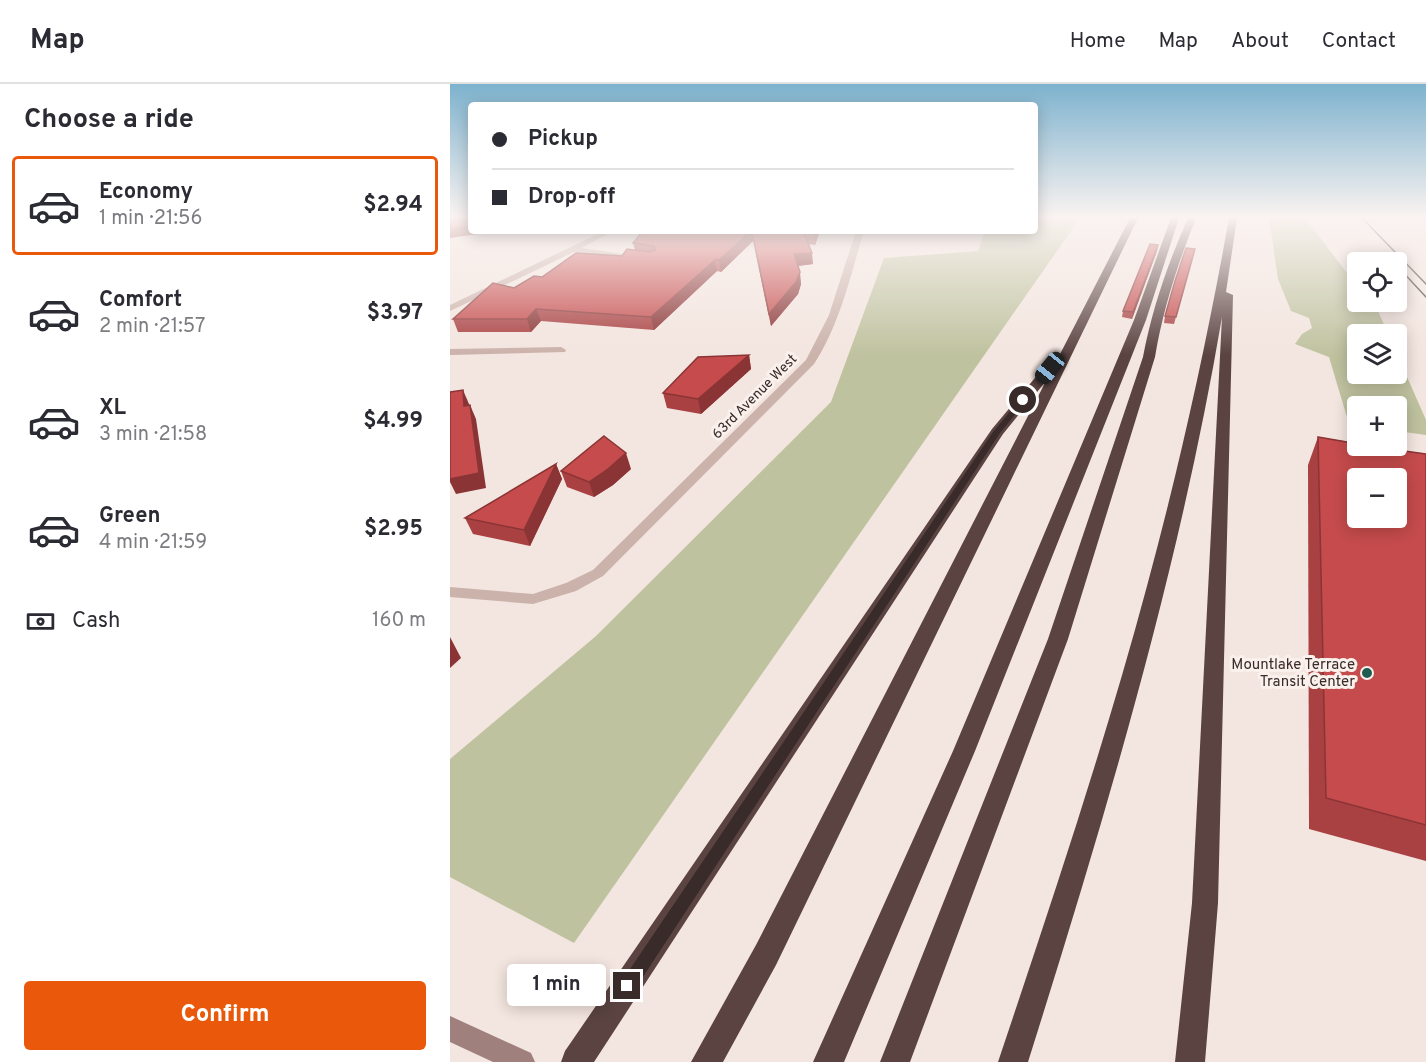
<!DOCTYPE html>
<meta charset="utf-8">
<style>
:root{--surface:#fff;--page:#f2f2f3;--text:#2b2b33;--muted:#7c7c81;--line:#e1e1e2;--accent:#ea580c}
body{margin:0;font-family:Overpass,sans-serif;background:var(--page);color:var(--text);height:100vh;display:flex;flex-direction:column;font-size:22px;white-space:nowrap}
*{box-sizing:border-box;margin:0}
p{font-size:20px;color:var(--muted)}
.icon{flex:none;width:33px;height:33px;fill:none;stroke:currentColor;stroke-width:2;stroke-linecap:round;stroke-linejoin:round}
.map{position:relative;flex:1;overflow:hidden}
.details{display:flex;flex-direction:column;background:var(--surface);width:450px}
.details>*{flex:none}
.guide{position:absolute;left:18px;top:18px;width:570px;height:132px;border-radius:6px;box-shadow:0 3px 15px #0003;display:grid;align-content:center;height:132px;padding:0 24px;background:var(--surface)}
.controls{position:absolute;left:897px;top:168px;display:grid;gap:12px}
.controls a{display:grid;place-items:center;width:60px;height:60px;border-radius:6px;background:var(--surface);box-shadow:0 3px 15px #0003;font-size:30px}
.end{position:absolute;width:27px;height:27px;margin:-14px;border:8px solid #392b2a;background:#fff;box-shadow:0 0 0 3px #fff}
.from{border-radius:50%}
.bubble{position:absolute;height:42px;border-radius:6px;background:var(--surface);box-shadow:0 3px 15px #0003;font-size:20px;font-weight:700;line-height:42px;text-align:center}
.car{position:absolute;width:18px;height:36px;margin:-18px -9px;border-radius:8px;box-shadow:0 0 4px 2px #0007;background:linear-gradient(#222 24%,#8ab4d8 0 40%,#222 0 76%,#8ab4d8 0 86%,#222 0)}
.guide b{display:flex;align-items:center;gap:21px;height:57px;font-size:22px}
.guide b+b{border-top:2px solid var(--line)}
.guide i{width:15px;height:15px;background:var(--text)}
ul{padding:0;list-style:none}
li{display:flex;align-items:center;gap:18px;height:99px;margin:0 12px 9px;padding:0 12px;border:3px solid transparent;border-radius:6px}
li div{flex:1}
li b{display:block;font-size:22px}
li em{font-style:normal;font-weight:700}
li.active{border-color:var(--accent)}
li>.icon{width:54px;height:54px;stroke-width:1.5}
h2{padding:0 24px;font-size:27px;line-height:72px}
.pay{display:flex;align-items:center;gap:15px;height:66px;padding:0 24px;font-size:22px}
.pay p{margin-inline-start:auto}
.button{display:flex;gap:12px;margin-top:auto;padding:12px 24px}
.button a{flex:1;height:69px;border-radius:6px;background:var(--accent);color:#fff;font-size:24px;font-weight:700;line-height:69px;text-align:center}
header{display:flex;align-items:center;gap:36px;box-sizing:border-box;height:84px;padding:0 30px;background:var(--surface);border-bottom:2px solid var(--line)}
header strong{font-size:28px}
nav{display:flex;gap:33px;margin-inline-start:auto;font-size:21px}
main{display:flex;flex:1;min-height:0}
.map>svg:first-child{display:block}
.green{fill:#bfc29f}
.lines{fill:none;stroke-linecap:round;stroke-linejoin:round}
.minor{fill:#cbb2ab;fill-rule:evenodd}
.secondary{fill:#9f807c;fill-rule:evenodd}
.motorway{fill:#5a4341;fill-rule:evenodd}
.tram{stroke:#392b2a;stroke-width:1.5}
.wall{fill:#a94041}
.shaded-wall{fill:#8a3435}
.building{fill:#c54b4c;stroke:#8a3435;stroke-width:1.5;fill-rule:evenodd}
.route{fill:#392b2a}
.poi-dot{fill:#1f5b50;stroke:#faf0ec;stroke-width:2}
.labels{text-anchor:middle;stroke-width:6;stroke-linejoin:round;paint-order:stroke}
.far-street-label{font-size:14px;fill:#392b2a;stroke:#faf0ec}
.poi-label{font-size:15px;fill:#392b2a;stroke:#faf0ec;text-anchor:end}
</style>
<header>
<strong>Map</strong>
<nav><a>Home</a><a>Map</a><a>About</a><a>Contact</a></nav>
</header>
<main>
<section class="details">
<h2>Choose a ride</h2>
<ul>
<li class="active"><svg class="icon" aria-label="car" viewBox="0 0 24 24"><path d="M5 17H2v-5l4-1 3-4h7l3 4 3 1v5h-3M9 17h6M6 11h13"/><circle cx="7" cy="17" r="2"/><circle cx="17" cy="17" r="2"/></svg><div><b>Economy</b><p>1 min · 21:56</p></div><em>$2.94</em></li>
<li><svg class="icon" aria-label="car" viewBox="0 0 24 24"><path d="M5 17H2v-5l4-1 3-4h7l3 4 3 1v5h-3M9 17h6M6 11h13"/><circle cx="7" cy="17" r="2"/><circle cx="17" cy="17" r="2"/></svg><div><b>Comfort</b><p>2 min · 21:57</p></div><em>$3.97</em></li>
<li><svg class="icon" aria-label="car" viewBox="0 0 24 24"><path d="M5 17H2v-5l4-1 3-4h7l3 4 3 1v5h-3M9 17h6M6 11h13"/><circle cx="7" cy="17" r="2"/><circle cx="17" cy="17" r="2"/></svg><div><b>XL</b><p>3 min · 21:58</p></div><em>$4.99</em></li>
<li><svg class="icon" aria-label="car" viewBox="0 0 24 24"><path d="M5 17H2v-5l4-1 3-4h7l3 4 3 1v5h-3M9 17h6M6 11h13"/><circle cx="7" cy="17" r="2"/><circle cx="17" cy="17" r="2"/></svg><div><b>Green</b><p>4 min · 21:59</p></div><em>$2.95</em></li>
</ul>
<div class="pay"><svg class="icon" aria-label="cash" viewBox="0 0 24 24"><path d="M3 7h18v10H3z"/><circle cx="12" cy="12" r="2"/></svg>Cash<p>160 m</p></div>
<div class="button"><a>Confirm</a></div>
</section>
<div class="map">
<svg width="976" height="978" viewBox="0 0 976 978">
<rect width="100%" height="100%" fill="#f3e5df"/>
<g class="green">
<path d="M585 134H630L124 859 0 793V675L146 552 381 318 434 174 528 167 535 147H585Z"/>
<path d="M819 134H855L907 202 908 218H920L929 229 938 250H908V290H946L947 270 976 336V351L947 347 946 322H908L907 341 899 340 879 273 845 260 852 250 862 244 859 234 841 227 828 195Z"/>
</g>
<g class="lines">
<g class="minor">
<path d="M154 147H164L131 164 194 173 190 175 124 168 0 227V221Z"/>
<path d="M406 147H414C400 193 390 240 364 280L153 492 126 507 83 520 0 513V503L83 510 116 499 143 486 356 276 379 231Z"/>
<path d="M111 263 116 266 115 268 0 271V265Z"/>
</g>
<path class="secondary" d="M0 932 81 969 85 978H43L0 958Z"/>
<g class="motorway">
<path d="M680 134H688L326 881 273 978H241L306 861 596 297 553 350 144 978H111L115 967 542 345 600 276H607Z"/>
<path d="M721 134H729L696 236 525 667 394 978H363L503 667 684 236Z"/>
<path d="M738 134H746C728 179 713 225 705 273L618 555 460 978H430L598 555 693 273C702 225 718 179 738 134Z"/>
<path d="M779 134H787L776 208 783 211 768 819 755 978H725L742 819 772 233C729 487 655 733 578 978H548C601 820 654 662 697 502 730 380 757 258 779 134Z"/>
</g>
<g class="tram">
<path d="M912 134 976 200"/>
<path d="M949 184 976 213"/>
</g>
</g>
<g class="wall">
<path d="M370 147 365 161 358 160 363 180 348 182 351 200 348 210 321 242 303 157 271 188 267 187 204 246 91 237 81 248H8L3 235 64 204 92 193 172 172 185 166 183 159Z"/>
<path d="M708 161 707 167 682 235 672 233 673 227Z"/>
<path d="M743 171 724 240 714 239 715 232Z"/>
<path d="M299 271 301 285 251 330 217 324 213 309Z"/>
<path d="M868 353 976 370V777L859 745 858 381Z"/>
<path d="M106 380 112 395 80 462 23 450 15 434Z"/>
<path d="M181 385 163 401 144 413 117 403 111 387Z"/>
</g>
<g class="shaded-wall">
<path d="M21 142V147H36L28 150 0 154V145Z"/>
<path d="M301 147H302L303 157 271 188 269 176Z"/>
<path d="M365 147H370L365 161 364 150Z"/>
<path d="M708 161 707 167 682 235 683 228Z"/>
<path d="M362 169 363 180 346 182 344 170Z"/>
<path d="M265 176 267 187 204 246 201 233Z"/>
<path d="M350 188 351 200 348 210 321 242 319 230Z"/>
<path d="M86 225 91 237 81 248 77 235Z"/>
<path d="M299 271 301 285 251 330 248 315Z"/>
<path d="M13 306 19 320 21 336 14 322Z"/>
<path d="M20 321 26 335 36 404 6 410 0 398V385Z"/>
<path d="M176 369 181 385 163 401 144 413 139 398Z"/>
<path d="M106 380 112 395 80 462 74 446Z"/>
<path d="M0 553 11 574 0 584Z"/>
</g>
<g class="building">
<path d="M0 134H21V142L0 145Z"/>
<path d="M193 147H301L269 176H265L201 233 86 225 77 235H3L43 199 64 204 84 192 92 193 126 169 172 172 177 165 199 168 205 166 204 162 183 159Z"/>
<path d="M302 147H365L364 150 354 149 362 169 344 170 350 188 346 198 319 230Z"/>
<path d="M700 160 708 161 683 228 673 227Z"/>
<path d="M736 164 745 165 726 233 715 232 725 197Z"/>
<path d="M299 271 248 315 213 309 248 273Z"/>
<path d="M13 306 14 322 20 321 29 389 0 395V308Z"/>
<path d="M154 352 176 369 158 385 139 398 111 387Z"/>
<path d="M868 353 908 360V362H919L976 370V741L876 714ZM908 394H946V434H908Z"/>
<path d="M106 380 74 446 15 434Z"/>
</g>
<linearGradient id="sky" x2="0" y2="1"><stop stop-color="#7db2ce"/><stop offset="0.49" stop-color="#faf3f1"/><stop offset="1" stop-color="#faf3f1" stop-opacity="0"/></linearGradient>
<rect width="976" height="271" fill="url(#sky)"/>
<path class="route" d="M571 314 577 316 550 349 183 908 177 910 172 908 170 902 172 897 543 348Z"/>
<circle class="poi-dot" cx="917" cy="589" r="6"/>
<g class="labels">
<g class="far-street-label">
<text transform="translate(304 312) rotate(-45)" y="5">63rd Avenue West</text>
</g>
<g class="poi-label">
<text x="905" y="585">Mountlake Terrace<tspan x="905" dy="17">Transit Center</tspan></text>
</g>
</g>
</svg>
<div class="controls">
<a><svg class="icon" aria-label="locate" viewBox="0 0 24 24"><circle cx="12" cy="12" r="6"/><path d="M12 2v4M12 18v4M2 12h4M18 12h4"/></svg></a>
<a><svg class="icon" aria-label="layers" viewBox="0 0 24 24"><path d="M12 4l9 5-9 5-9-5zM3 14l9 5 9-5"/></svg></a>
<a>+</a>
<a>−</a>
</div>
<i class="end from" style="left:573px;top:316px"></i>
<i class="end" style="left:177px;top:902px"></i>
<div class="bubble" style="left:57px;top:880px;width:99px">1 min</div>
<i class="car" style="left:600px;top:284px;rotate:219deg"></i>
<div class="guide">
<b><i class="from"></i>Pickup</b>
<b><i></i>Drop-off</b>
</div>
</div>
</main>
